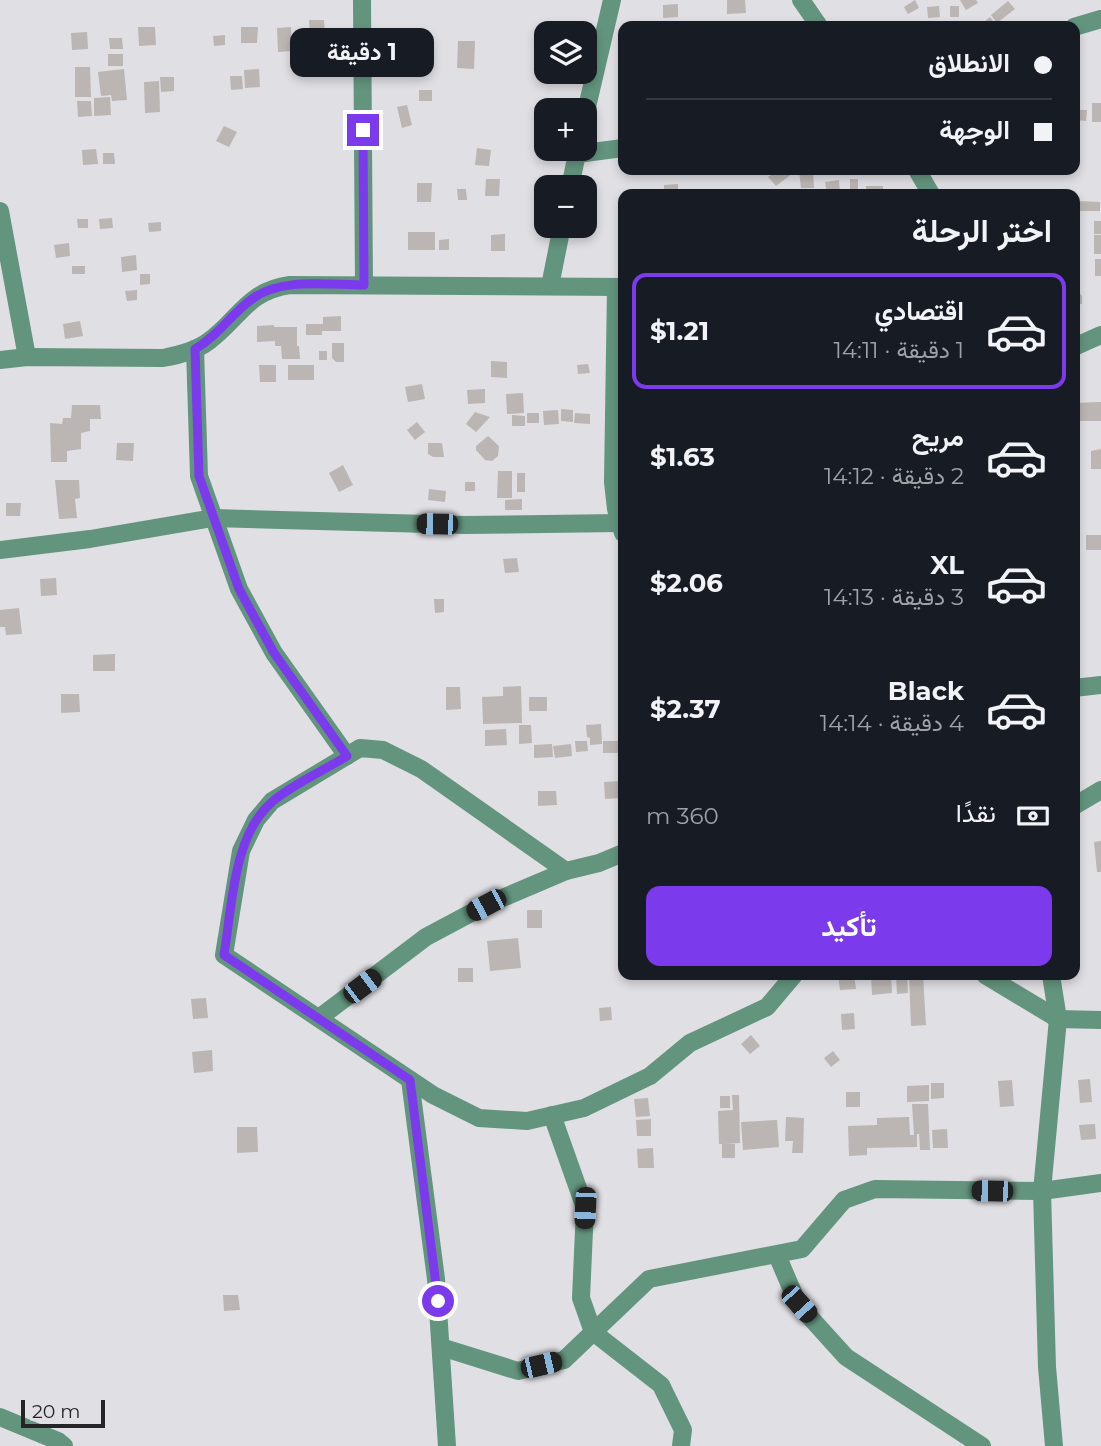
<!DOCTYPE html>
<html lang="ar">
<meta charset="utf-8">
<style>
:root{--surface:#171b24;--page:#242831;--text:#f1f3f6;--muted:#9ea1a6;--line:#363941;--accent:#7c3aed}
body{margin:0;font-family:Montserrat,Vazirmatn,sans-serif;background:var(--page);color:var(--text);direction:rtl;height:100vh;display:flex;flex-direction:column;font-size:26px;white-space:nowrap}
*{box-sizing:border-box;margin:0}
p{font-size:23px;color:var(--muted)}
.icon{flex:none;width:38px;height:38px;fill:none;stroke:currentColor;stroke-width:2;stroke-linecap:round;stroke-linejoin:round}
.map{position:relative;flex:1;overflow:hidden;direction:ltr}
.panel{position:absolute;left:618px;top:189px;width:462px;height:791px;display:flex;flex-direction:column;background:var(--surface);border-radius:14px;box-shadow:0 4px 10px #0003;direction:rtl}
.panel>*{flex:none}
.guide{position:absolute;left:618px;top:21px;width:462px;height:154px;border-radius:14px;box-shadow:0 4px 10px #0003;direction:rtl;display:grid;align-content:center;height:154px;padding:0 28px;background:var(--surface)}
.buttons{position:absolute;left:534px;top:21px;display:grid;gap:14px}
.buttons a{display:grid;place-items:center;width:63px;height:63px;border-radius:14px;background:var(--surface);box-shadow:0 4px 10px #0003;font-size:35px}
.scale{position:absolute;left:21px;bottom:18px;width:84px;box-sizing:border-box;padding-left:7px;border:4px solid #252426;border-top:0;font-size:19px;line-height:24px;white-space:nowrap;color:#252426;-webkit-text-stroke:5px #e0dfe4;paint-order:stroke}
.end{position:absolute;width:32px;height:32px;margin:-16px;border:9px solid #7c3aed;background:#fff;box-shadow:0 0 0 4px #fff}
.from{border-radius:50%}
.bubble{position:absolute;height:49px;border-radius:14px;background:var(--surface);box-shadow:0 4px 10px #0003;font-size:23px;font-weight:700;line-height:49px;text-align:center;direction:rtl}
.car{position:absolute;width:21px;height:42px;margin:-21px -10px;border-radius:9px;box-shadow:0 0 5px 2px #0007;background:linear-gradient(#222 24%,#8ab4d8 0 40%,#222 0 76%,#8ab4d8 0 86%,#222 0)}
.guide b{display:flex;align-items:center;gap:24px;height:66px;font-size:26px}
.guide b+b{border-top:2px solid var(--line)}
.guide i{width:18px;height:18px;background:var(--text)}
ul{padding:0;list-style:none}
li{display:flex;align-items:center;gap:21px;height:116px;margin:0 14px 10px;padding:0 14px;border:4px solid transparent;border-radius:14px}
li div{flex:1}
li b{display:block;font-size:26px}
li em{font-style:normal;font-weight:700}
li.current{border-color:var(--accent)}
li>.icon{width:63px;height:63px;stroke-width:1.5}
h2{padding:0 28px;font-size:32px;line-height:84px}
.pay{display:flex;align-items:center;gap:18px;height:77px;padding:0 28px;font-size:26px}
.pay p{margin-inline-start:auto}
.cta{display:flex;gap:14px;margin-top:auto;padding:14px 28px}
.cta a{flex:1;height:80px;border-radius:14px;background:var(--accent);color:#fff;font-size:28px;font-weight:700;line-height:80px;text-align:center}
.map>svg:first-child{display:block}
.building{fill:#bbb6b3}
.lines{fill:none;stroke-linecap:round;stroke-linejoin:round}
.minor{stroke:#63947e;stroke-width:18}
.route{stroke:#7c3aed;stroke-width:9}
</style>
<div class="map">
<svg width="1101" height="1446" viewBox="0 0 1101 1446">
<rect width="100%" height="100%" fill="#e0dfe4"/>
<g class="building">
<path d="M727 0H745L746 13 727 14Z"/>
<path d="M915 0 919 8 908 14 904 7Z"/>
<path d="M960 0H976L978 3 966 10Z"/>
<path d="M1008 1 1015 9 997 23 991 15Z"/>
<path d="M678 4V17L663 18V5Z"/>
<path d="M939 6 940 17 928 18 927 7Z"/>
<rect x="950" y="6" width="9" height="11"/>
<path d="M990 17 997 26H979Z"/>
<path d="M309 20H324L325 37H310Z"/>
<path d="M138 27H155L156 45 139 46Z"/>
<path d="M241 27H258L257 43H241Z"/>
<path d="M291 27 292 51 278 52 277 28Z"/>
<path d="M87 32 88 49 72 50 71 33Z"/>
<path d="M225 35V45L214 46 213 36Z"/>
<path d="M109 38H122L123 49H110Z"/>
<path d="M458 41H475L474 69 457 68Z"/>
<rect x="108" y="54" width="15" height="12"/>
<path d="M75 67H90L91 97H75Z"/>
<path d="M124 69 127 100 112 101 111 95 101 96 98 72Z"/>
<path d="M259 69 260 87 245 88 244 70Z"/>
<path d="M230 76H242L243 89 231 90Z"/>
<path d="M160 77H174V91L161 92Z"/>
<path d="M159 81 160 112 145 113 144 82Z"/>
<rect x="419" y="90" width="13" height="11"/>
<path d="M110 97 111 115 94 116V98Z"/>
<path d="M77 101H91L92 116 78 117Z"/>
<rect x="1092" y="103" width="9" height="19"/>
<path d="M407 105 412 125 402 128 397 107Z"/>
<path d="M1078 110H1087L1086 121 1077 120Z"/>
<path d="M224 126 237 132 229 147 216 141Z"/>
<path d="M477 148 491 150 489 166 475 165Z"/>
<path d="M96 149 98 164 83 165 82 150Z"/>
<path d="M103 153H114L115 164H103Z"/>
<path d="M778 170H797L776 186 768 177Z"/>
<path d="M813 170 814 188H801L799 171Z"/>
<path d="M486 179H500L499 196H485Z"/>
<rect x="850" y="179" width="8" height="15"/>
<path d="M839 180 840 194H827L825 182Z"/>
<path d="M417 183H432L431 202H417Z"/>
<path d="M678 184V194H664V185Z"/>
<rect x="866" y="186" width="17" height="8"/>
<path d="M457 189H466L467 200H458Z"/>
<path d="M1079 201 1100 202V211H1078Z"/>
<path d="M112 218 113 228 100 229 99 219Z"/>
<path d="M77 219H88V228H78Z"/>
<rect x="1094" y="221" width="7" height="13"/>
<path d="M161 222V231L149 232 148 223Z"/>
<rect x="408" y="232" width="27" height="18"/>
<path d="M505 234V251H491V235Z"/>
<rect x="1094" y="235" width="7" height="19"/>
<path d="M449 239V250H439V240Z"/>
<path d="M69 243 70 256 56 258 54 245Z"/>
<path d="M136 255 137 270 122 272 121 257Z"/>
<rect x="1095" y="259" width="6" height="17"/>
<rect x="72" y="266" width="13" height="8"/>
<path d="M140 274H150V284L140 285Z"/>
<path d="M137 290V300L127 301 125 291Z"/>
<path d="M1074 291H1078L1082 296V304L1074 305Z"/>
<path d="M341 316V331H322V335H306V324H323V317Z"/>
<path d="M80 321 83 336 65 339 63 324Z"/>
<path d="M274 325V327H297V346H299L300 359H282L281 346H275V341L257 342V326Z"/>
<path d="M332 343H344V362H336L332 358Z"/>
<rect x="319" y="351" width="8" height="9"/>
<path d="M491 361 507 362V378L491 377Z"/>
<path d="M588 364 590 373 578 374 577 365Z"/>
<path d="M259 365H276V382H260Z"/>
<rect x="288" y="365" width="26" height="15"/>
<path d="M422 384 425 399 408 402 405 387Z"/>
<path d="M485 389V403L468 404 467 390Z"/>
<path d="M523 393 524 413 507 414 506 394Z"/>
<path d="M1101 402V421H1074V403Z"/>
<path d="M72 405H100L101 419H90V431L81 433V449L67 451V462H51L50 423 62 424 63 418H71Z"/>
<path d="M561 409 573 410V422L561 421Z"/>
<path d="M558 410 559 424 544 425 543 411Z"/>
<path d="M475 412 490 417 476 432 466 424Z"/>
<rect x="527" y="413" width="12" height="10"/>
<path d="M575 413 590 414V424L574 423Z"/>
<path d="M512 415 525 416V426H512Z"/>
<path d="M417 422 425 432 415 440 407 430Z"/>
<path d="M488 436 499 446 498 456 492 461 485 460 476 450V446Z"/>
<path d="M117 443H134L133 461 116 460Z"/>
<path d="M428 443H442L444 457H433L428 454Z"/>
<path d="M1101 449V469H1091V451Z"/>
<path d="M343 465 353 485 339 492 329 473Z"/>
<path d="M498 471H512V498H497Z"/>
<rect x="517" y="473" width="8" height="19"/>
<path d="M55 480H79L80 498 75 499 77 518 59 519Z"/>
<rect x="465" y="482" width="10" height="9"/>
<path d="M429 489 446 491 445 502 428 500Z"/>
<path d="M522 499V510H505V500Z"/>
<path d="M6 503H21L20 516H6Z"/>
<rect x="1086" y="535" width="15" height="15"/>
<path d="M517 558 519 572 505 573 503 559Z"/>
<path d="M56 578 57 595 41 596 40 579Z"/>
<path d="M434 599H444V612L435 613Z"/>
<path d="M19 608 22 634 6 635 5 627H0V610Z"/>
<path d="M115 654V671H93V655Z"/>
<path d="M521 686 522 723 483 724 482 697 503 696V687Z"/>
<path d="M446 687H460L461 709 446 710Z"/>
<path d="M61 694H79L80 712 61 713Z"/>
<rect x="529" y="697" width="18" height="14"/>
<path d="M601 724 602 744 590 745V738L587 737 586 725Z"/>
<path d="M519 725H531L532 743 519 744Z"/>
<path d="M506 729 507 745 485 746V730Z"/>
<path d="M575 741H587L588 751 576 752Z"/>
<rect x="603" y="741" width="16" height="12"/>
<path d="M552 744 553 757 534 758V745Z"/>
<path d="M571 744 572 756 555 758 553 746Z"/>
<path d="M621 781 622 798 605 799 604 782Z"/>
<path d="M538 791H556L557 805 538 806Z"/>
<path d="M1101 841V872H1097L1094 842Z"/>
<rect x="527" y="910" width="15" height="18"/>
<path d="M518 938 521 968 490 971 487 941Z"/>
<rect x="458" y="968" width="15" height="14"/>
<path d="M838 975H854L856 989 840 990Z"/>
<path d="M871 975H891L892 993 872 995Z"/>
<path d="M896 975H907L908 993 897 994Z"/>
<path d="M909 975H923L926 1025 911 1026Z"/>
<path d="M206 998 208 1018 193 1019 191 999Z"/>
<path d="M611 1007 612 1020 600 1021 599 1008Z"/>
<path d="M854 1013 855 1029 842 1030 841 1014Z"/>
<path d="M751 1035 760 1046 750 1054 741 1044Z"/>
<path d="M212 1050 213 1071 194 1073 192 1052Z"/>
<path d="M833 1051 840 1060 831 1067 824 1058Z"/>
<path d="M1090 1079 1092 1102 1080 1103 1078 1080Z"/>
<path d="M1012 1080 1014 1106 1000 1107 998 1081Z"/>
<path d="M931 1083H944V1098L931 1099Z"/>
<path d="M929 1085V1101L907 1102V1086Z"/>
<rect x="846" y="1092" width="14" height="15"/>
<path d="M732 1095H739L740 1143 725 1144H735V1158H722V1144H719L718 1111 733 1110Z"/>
<rect x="720" y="1096" width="10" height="12"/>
<path d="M648 1098 650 1116 636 1117 634 1099Z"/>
<path d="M912 1104H928L930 1150H920L919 1134H917V1147L867 1148V1155L849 1156 848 1126 877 1125V1118L909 1117 910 1135H914Z"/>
<path d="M786 1117 804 1118 803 1153H792L793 1141H785Z"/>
<path d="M651 1119V1136H637L636 1120Z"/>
<path d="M777 1120 779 1147 743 1150 741 1122Z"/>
<path d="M1095 1124 1096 1139 1081 1140 1079 1125Z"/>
<path d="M237 1127H257L258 1152 237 1153Z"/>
<path d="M947 1129 948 1148H933L932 1130Z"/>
<path d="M653 1148 654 1168H638L637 1149Z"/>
<path d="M223 1295H238L240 1310 224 1311Z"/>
</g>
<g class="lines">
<g class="minor">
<path d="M362 0 364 285"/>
<path d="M801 0 819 26"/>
<path d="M1074 27 1101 19"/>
<path d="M584 120 612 0"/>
<path d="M577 154 623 148"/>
<path d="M917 170 931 194"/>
<path d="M570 187 578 149"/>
<path d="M0 211 27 357"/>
<path d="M550 286 562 226"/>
<path d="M616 287 613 482 616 509 623 533"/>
<path d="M1074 347 1101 335"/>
<path d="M195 349 199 476 239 589 274 653 347 756"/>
<path d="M0 360 27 357 163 358C179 355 196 351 209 341 240 318 247 291 290 285L623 287"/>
<path d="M0 550 90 539 213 518 465 525 620 523"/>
<path d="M1074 688 1101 685"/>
<path d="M1074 806 1101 790"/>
<path d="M566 871 421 769 383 750 360 748 272 801 256 820 241 851 224 955 433 1095 479 1118 527 1121 584 1108 650 1076 690 1043 767 1007 794 975"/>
<path d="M985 975 1058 1019 1101 1020"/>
<path d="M319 1018 426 937 486 905 566 871 599 863 623 853"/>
<path d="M410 1080 436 1279 447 1446"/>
<path d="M552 1115 585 1208 581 1298 593 1332 661 1385 683 1430 681 1446"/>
<path d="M777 1255 798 1304 846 1357 982 1446"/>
<path d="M441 1347 518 1371 564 1360 649 1279 802 1249 844 1200 875 1189 1042 1191 1058 1019 1051 975"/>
<path d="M0 1417 58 1441 64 1446"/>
<path d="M1054 1446 1047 1367 1042 1191 1101 1183"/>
</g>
</g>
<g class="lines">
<path class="route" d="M363 130 364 285C328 285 282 277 252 299 231 314 218 336 195 349L199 476 239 589 274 653 347 756C325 770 291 785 272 802 233 835 232 907 224 955L410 1080 438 1301"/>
</g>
</svg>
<div class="buttons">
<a><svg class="icon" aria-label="layers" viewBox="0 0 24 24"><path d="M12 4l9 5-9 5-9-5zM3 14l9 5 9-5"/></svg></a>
<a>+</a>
<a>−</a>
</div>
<div class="scale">20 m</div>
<i class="end from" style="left:438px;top:1301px"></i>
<i class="end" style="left:363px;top:130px"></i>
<div class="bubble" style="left:290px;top:28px;width:144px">1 دقيقة</div>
<i class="car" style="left:437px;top:524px;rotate:271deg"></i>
<i class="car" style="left:486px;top:905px;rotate:242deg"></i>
<i class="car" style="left:362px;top:986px;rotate:53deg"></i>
<i class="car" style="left:992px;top:1191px;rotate:271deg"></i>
<i class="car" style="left:585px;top:1208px;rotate:183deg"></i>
<i class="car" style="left:799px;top:1304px;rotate:138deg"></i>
<i class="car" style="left:541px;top:1365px;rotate:77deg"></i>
<div class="guide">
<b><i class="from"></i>الانطلاق</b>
<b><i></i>الوجهة</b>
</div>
<section class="panel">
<h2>اختر الرحلة</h2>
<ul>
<li class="current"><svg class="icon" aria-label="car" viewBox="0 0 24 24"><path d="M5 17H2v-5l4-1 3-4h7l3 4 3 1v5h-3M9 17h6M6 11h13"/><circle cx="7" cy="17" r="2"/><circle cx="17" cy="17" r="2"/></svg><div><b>اقتصادي</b><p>1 دقيقة · 14:11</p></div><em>$1.21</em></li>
<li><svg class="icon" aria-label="car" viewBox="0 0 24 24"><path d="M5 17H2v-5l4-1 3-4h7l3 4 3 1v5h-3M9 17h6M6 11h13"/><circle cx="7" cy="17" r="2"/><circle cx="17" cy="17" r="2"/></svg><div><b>مريح</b><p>2 دقيقة · 14:12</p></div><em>$1.63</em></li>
<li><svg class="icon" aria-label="car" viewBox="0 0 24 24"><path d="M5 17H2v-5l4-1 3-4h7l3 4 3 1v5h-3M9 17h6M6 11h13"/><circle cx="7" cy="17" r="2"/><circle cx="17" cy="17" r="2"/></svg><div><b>XL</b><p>3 دقيقة · 14:13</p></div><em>$2.06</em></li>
<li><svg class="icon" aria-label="car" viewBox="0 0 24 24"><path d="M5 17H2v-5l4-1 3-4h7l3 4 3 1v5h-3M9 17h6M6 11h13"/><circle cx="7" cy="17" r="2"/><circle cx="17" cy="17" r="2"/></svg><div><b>Black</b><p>4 دقيقة · 14:14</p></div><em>$2.37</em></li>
</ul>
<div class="pay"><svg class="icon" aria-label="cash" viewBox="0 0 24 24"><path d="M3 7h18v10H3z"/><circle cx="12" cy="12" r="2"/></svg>نقدًا<p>360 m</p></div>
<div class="cta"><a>تأكيد</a></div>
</section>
</div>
